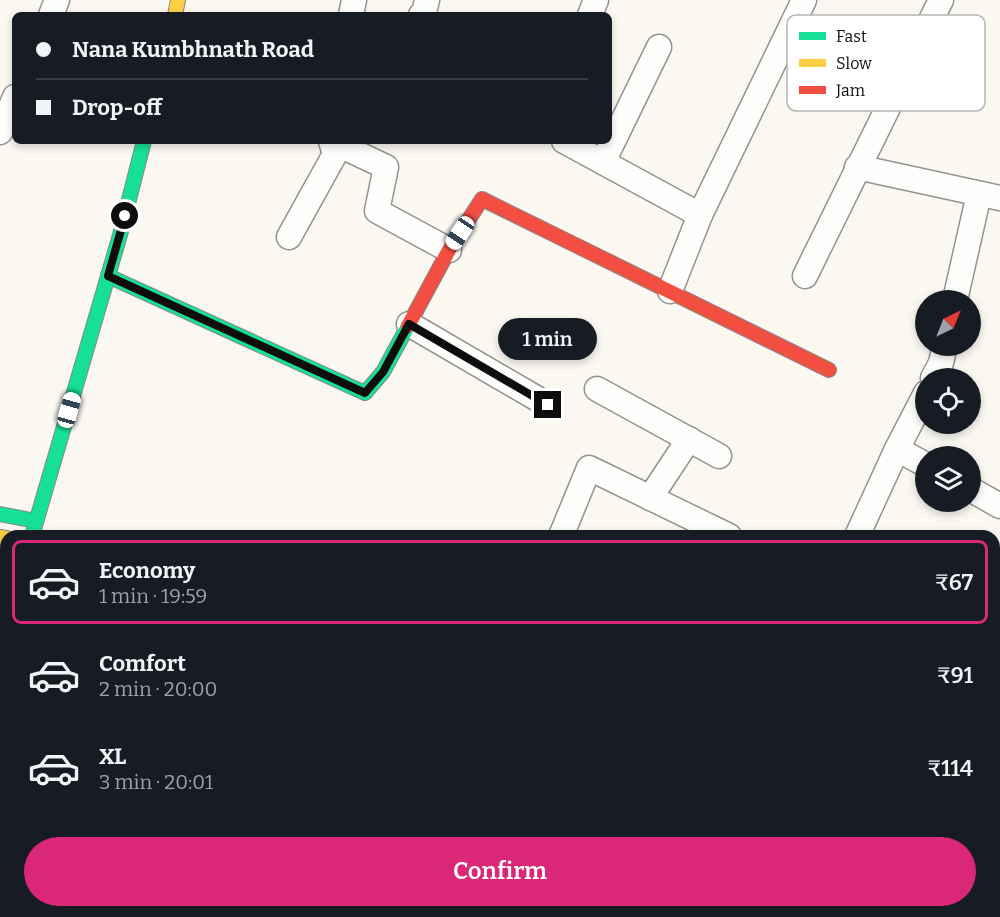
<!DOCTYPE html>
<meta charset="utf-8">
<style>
:root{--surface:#171b24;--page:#242831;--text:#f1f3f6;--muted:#9ea1a6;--line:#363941;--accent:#db2777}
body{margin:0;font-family:Bitter,serif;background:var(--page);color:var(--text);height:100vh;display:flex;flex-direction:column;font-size:22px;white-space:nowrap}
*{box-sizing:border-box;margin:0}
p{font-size:20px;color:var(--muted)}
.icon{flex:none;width:33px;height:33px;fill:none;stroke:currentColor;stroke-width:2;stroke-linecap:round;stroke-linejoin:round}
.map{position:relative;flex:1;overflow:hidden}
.details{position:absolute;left:0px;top:530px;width:1000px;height:388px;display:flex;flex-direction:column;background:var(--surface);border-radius:18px 18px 0 0;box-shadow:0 3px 9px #0003}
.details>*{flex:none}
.top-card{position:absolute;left:12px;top:12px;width:600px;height:132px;border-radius:9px;box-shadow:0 3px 9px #0003;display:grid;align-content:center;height:132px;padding:0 24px;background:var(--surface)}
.needle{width:39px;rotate:43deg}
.buttons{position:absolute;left:915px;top:290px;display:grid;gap:12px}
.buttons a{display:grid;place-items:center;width:66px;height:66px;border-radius:50%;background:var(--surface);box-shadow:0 3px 9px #0003;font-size:30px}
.end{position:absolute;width:27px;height:27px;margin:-14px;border:8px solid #0d0d0d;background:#fff;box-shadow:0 0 0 3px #fff}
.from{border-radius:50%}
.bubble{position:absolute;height:42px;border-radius:21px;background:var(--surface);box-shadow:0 3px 9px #0003;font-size:20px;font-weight:600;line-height:42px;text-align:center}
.car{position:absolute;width:18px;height:36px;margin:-18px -9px;border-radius:8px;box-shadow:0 0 4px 2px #0007;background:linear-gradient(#fff 24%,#345 0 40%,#fff 0 76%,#345 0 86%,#fff 0)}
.top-card b{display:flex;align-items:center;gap:21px;height:57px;font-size:22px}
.top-card b+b{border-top:2px solid var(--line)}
.top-card i{width:15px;height:15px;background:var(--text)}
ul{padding:10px 0 0;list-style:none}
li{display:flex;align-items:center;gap:18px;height:84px;margin:0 12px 9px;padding:0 12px;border:3px solid transparent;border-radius:9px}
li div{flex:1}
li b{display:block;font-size:22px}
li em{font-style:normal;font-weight:600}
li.on{border-color:var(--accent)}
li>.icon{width:54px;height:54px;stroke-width:1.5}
.action{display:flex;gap:12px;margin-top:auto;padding:12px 24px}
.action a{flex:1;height:69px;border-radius:36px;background:var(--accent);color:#fff;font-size:24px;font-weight:600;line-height:69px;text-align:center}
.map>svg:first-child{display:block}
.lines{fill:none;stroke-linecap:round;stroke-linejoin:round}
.street-casing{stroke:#949390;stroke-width:27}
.fast-casing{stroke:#8a8986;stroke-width:16}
.slow-casing{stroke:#8a8986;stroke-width:16}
.jam-casing{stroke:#8a8986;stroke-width:16}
.street{stroke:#fefefd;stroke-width:24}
.fast{stroke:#16e098;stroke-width:14}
.slow{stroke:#ffcf43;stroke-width:14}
.jam{stroke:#f24e42;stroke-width:14}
.route{stroke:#0d0d0d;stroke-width:8}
.key{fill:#fff;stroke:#b6b6b6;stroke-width:1.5}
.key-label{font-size:16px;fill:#0d0d0d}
</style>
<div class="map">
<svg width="1000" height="917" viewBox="0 0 1000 917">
<rect width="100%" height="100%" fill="#faf8f1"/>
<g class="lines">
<defs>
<g id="street">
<path d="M51 15 57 0"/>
<path d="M351 15 354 0"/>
<path d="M421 15 424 13 427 0"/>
<path d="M590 15 596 0"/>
<path d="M0 132 15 97"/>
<path d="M331 141 386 167 377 211 449 250"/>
<path d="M564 141 700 215 804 0"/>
<path d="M603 162 659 47"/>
<path d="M857 167 1000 198"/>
<path d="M289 237 335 154 331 141"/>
<path d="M805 276 941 0"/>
<path d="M670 291 700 215"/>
<path d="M955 300 979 194"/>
<path d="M409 324 548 405"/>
<path d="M933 378 941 363 945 345"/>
<path d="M597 389 719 456"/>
<path d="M897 449 926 465"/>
<path d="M970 489 1000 506"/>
<path d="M650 498 689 439"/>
<path d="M561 536 589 468 729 536"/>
<path d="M857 536 897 449 926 393"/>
<path d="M0 874 6 865"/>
<path d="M343 912 354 917"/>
<path d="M619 912 629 917"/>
<path d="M85 917 88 912"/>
<path d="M244 917 247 912"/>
<path d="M374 917 377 912"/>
<path d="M524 917 527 912"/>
</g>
<g id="fast">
<path d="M108 276 365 393 383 372 408 326"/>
<path d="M0 514 36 521"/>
<path d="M32 536 120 235 144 141"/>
<path d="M994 710 1000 711"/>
</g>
<g id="slow">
<path d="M175 15 178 0"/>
<path d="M0 537 6 538"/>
<path d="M994 749 1000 750"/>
</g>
<g id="jam">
<path d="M408 326 449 250 482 199 829 370"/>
<path d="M0 568 6 569"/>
</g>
</defs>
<use href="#street" class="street-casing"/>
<use href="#fast" class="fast-casing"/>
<use href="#slow" class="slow-casing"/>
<use href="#jam" class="jam-casing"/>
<use href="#street" class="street"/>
<use href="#fast" class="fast"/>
<use href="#slow" class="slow"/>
<use href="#jam" class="jam"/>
</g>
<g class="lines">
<path class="route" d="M125 216 108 276 365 393 383 372 409 324 548 405"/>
</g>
<rect x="787" y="15" width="198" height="96" rx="9" class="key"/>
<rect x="799" y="32" width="27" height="8" fill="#16e098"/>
<rect x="799" y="59" width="27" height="8" fill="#ffcf43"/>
<rect x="799" y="86" width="27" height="8" fill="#f24e42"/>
<g class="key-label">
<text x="836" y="42">Fast</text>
<text x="836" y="69">Slow</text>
<text x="836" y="96">Jam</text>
</g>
</svg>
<div class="buttons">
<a><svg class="needle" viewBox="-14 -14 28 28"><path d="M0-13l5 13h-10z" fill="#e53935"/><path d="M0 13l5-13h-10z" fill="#9ea1a6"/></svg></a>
<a><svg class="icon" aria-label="locate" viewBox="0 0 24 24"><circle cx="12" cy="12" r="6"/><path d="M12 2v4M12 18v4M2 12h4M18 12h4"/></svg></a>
<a><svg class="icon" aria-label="layers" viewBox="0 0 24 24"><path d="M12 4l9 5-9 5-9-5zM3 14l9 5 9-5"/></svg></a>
</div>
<i class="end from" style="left:125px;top:216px"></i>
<i class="end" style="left:548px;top:405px"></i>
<div class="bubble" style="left:498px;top:318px;width:99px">1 min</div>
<i class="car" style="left:460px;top:233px;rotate:214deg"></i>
<i class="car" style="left:69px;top:410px;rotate:16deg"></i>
<div class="top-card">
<b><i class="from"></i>Nana Kumbhnath Road</b>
<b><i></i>Drop-off</b>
</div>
<section class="details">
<ul>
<li class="on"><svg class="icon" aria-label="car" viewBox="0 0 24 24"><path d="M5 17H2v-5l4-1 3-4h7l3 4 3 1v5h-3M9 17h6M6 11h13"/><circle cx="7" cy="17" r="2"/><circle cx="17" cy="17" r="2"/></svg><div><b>Economy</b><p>1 min · 19:59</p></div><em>₹67</em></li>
<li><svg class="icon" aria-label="car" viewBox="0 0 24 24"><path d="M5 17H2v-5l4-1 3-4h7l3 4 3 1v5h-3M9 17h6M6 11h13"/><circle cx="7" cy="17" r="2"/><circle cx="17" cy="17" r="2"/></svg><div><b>Comfort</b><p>2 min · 20:00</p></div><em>₹91</em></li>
<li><svg class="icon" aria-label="car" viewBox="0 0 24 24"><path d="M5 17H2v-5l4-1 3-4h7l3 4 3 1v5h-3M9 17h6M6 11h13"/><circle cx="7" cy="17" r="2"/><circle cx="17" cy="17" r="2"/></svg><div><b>XL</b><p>3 min · 20:01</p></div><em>₹114</em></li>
</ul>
<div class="action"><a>Confirm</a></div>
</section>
</div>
